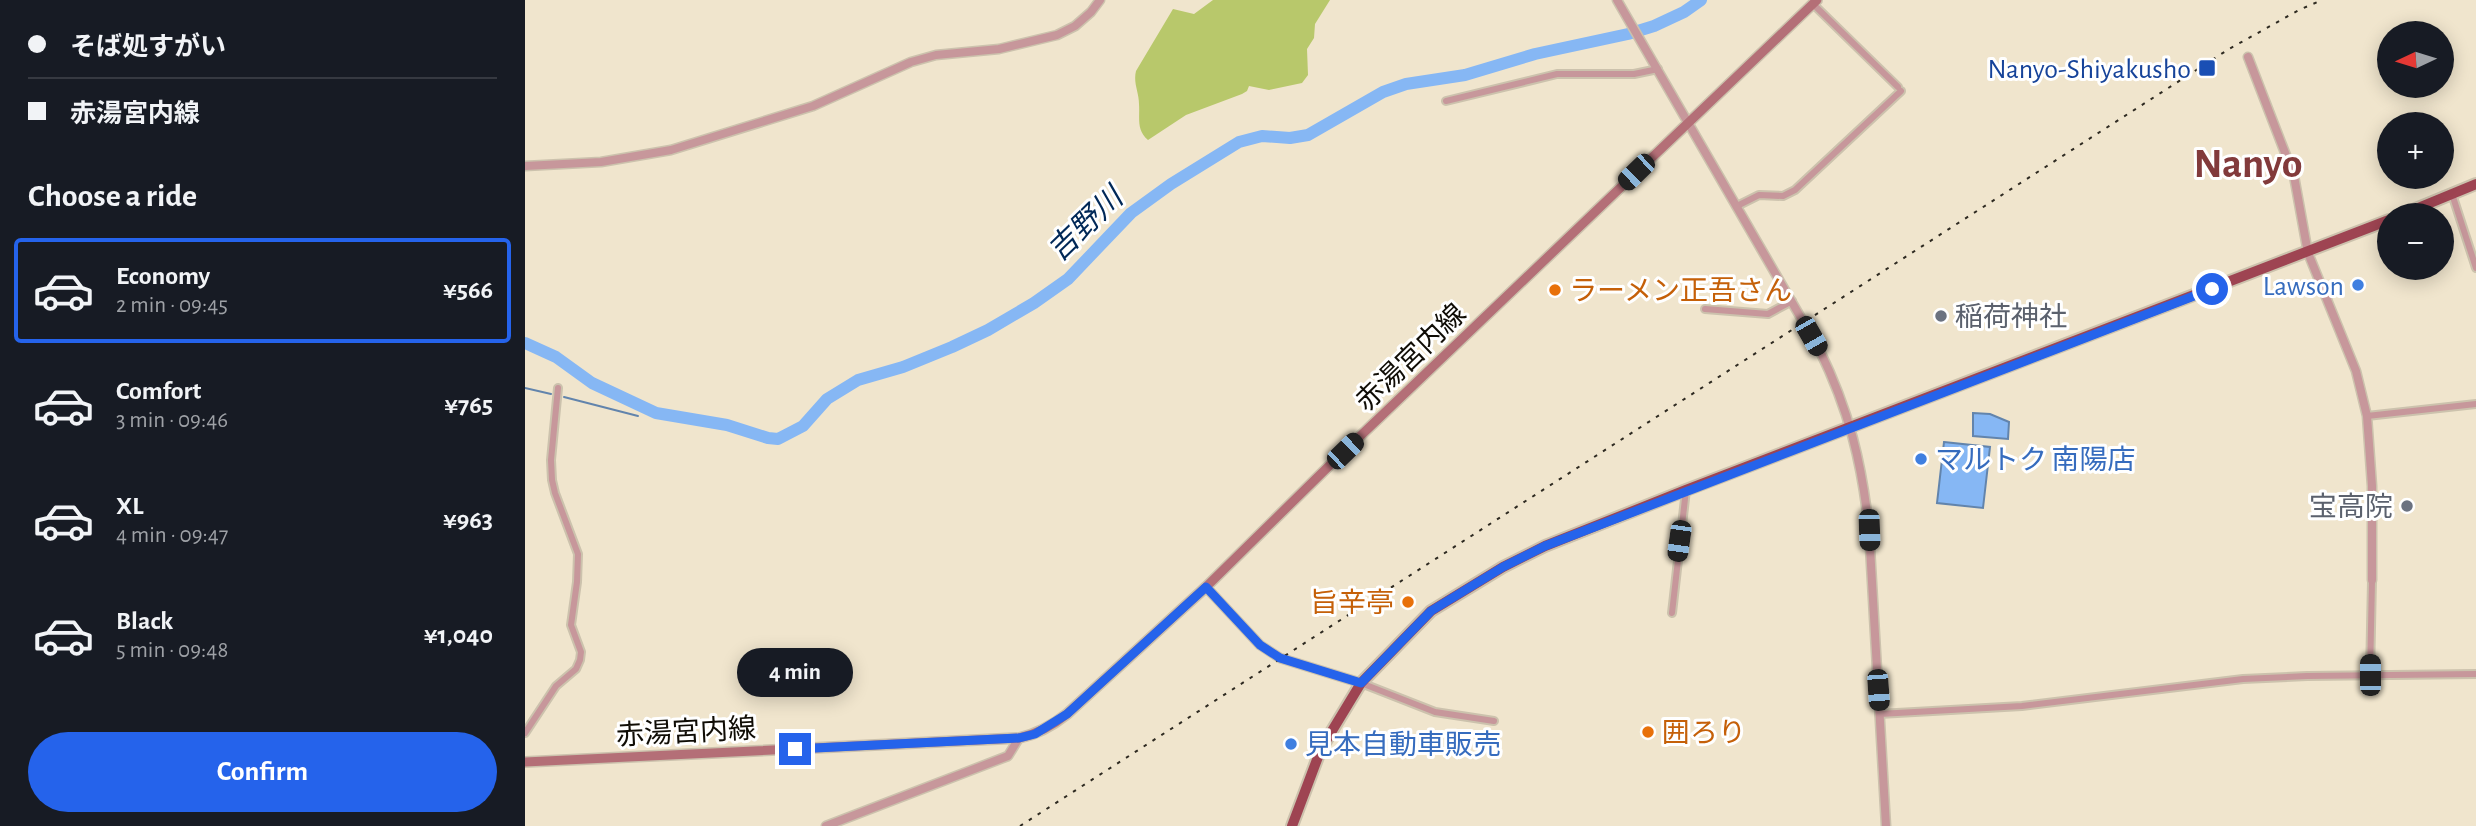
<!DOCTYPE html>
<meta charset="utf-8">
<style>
:root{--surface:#171b24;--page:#20242c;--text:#f1f3f6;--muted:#9ea1a6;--line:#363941;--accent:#2563eb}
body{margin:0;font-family:"Alegreya Sans","Noto Sans JP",sans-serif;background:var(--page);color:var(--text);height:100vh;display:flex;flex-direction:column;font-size:26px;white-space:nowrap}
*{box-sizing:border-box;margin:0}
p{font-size:23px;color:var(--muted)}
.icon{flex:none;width:38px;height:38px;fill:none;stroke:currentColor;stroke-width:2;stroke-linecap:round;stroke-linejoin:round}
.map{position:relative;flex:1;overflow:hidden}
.details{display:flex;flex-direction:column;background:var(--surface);width:525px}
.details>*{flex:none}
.banner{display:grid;align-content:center;height:154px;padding:0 28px;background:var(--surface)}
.needle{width:46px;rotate:266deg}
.fabs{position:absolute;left:1852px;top:21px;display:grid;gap:14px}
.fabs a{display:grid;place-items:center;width:77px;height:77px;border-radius:50%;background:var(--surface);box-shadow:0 4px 18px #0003;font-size:35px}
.end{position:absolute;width:32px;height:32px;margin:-16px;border:9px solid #2563eb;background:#fff;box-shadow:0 0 0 4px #fff}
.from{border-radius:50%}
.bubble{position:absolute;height:49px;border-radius:24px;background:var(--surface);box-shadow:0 4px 18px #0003;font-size:23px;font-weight:700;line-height:49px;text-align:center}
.car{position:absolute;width:21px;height:42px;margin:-21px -10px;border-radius:9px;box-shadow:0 0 5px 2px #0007;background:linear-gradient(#222 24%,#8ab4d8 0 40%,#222 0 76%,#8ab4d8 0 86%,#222 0)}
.banner b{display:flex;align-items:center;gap:24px;height:66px;font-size:26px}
.banner b+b{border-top:2px solid var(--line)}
.banner i{width:18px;height:18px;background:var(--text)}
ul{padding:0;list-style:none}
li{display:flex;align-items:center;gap:21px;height:105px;margin:0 14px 10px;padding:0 14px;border:4px solid transparent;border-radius:7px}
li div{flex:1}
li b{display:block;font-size:26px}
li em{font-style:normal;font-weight:700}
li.on{border-color:var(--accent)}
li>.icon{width:63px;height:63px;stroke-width:1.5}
h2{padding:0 28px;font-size:32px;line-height:84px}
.button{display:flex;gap:14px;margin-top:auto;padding:14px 28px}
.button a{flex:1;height:80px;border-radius:42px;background:var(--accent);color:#fff;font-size:28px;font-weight:700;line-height:80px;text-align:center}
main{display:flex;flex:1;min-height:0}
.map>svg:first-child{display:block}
.green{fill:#b8c86b}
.water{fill:#86b7f4;stroke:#6284ac;stroke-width:2}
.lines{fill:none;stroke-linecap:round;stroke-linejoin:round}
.stream{stroke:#6284ac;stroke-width:2}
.river{stroke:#86b7f4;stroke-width:12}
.minor-casing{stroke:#ccc2ad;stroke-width:10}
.tertiary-casing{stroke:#ccc2ad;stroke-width:11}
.secondary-casing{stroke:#ccc2ad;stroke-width:12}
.trunk-casing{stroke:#ccc2ad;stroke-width:14}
.minor{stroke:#c7979b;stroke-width:6}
.tertiary{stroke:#c7979b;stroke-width:8}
.secondary{stroke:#b46f77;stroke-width:9}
.trunk{stroke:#9e4452;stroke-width:10}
.rail{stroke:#2e2a21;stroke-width:2;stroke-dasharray:3.5 7;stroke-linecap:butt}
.route{stroke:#2563eb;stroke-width:9}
.transit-dot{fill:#1a4fb4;stroke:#fff;stroke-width:2.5}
.shop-dot{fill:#3f7fe0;stroke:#fff;stroke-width:2.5}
.food-dot{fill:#e8710a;stroke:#fff;stroke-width:2.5}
.worship-dot{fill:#6b7280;stroke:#fff;stroke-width:2.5}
.labels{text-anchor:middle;stroke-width:6;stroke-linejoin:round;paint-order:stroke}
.transit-label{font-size:28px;fill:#164399;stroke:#fff;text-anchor:end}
.shop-label{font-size:28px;fill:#366cbe;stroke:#fff;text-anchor:start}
.food-label{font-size:28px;fill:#c56008;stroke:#fff;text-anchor:start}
.worship-label{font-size:28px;fill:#5b616d;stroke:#fff;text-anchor:start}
.street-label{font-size:28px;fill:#0f0c05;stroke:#fff}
.water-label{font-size:30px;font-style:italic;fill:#002857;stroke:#fff}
.town-label{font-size:42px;font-weight:bold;fill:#823a3b;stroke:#fff}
</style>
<main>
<section class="details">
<div class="banner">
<b><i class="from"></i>そば処すがい</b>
<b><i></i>赤湯宮内線</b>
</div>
<h2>Choose a ride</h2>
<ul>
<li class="on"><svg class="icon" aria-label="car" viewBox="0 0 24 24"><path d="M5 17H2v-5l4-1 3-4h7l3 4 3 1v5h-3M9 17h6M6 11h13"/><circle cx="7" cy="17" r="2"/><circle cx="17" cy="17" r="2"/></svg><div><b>Economy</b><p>2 min · 09:45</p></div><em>¥566</em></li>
<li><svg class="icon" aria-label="car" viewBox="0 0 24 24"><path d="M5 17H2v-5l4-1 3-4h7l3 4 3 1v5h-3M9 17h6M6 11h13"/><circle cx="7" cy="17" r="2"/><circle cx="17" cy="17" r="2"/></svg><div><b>Comfort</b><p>3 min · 09:46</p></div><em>¥765</em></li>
<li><svg class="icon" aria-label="car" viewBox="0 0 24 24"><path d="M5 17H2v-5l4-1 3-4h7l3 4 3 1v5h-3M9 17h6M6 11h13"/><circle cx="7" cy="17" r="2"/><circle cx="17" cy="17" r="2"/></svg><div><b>XL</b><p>4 min · 09:47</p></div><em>¥963</em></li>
<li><svg class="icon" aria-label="car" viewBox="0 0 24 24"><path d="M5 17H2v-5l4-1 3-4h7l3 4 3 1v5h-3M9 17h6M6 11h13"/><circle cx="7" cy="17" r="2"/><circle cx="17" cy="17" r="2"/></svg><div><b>Black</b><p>5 min · 09:48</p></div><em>¥1,040</em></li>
</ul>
<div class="button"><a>Confirm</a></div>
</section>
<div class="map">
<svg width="1951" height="826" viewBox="0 0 1951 826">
<rect width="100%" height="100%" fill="#f0e5cd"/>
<path class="green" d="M688 0H805L790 24 789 38 782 49 783 75 777 83 744 90 724 86 722 91 717 94 661 115 623 140C611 130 615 118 614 104 614 92 608 83 611 71L648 9 669 14Z"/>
<g class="water">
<path d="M1448 413 1465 414 1484 422 1483 439 1448 436Z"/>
<path d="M1419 442 1465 447 1458 508 1412 503Z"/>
</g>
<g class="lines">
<g class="stream">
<path d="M0 388 26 394"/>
<path d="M39 397 113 416"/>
</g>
<path class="river" d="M0 343 31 357 67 383 131 413 202 425 243 438 253 439 278 426 302 399 333 380 378 367 427 347 463 330 509 303 543 279 606 213 646 184 714 142 737 136 765 138 783 135 858 92 881 84 940 75 1010 54 1103 34 1129 26 1159 12 1176 0"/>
<defs>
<g id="minor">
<path d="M1288 4 1373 87"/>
<path d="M921 101 1032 74H1109L1133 69"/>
<path d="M1927 194 1951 268"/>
<path d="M1212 206 1234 195 1258 196 1270 190 1376 91"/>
<path d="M1180 309 1243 314 1267 301"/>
<path d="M1842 416 1951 404"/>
<path d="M1147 613 1161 490"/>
<path d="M1845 675 1847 580"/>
<path d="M836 683 910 712 969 721"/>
<path d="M1354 714 1497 706 1718 679 1782 676 1951 674"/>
<path d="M0 733 31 686 51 669 55 660 56 652 46 625 52 582 53 554 30 493 27 480 26 460 33 388"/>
</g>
<g id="tertiary">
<path d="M1092 0 1294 349C1324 410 1337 463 1344 530L1361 826"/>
<path d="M1723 57 1769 176 1783 253 1831 371 1842 416 1847 486V580"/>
<path d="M0 166 76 162 146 150 288 106 386 62 411 55 474 49 532 35 550 26 566 12 575 0"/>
<path d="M681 587 735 645 755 658 836 683"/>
<path d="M301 826 483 756 494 738"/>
</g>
<path id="secondary" d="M0 762 494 738C513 734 527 726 542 714L681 587 807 463 1292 0"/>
<g id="trunk">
<path d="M1876 215 1951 184"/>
<path d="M767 826 796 749 836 683 906 611 978 567 1020 546 1161 490 1864 220"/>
</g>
</defs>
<use href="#minor" class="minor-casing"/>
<use href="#tertiary" class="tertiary-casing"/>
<use href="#secondary" class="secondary-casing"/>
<use href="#trunk" class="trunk-casing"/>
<use href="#minor" class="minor"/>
<use href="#tertiary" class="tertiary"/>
<use href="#secondary" class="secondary"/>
<use href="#trunk" class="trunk"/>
<path class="rail" d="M495 826 1704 49 1774 10 1797 0"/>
</g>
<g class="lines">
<path class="route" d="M270 749 494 738 510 734 542 714 681 587 735 645 755 658 836 683 906 611 978 567 1020 546 1687 289"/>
</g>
<rect class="transit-dot" x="1673" y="59" width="18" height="18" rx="3.5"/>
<g class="shop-dot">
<circle cx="1833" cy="285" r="7"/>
<circle cx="1396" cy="459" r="7"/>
<circle cx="766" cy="744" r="7"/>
</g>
<g class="food-dot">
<circle cx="1030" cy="290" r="7"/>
<circle cx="883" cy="602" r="7"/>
<circle cx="1123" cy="732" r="7"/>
</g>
<g class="worship-dot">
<circle cx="1416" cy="316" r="7"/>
<circle cx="1882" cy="506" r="7"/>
</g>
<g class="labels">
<g class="transit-label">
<text x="1666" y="78">Nanyo-Shiyakusho</text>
</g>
<g class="shop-label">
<text x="1819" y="295" text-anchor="end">Lawson</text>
<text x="1410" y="469">マルトク 南陽店</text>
<text x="780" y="754">見本自動車販売</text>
</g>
<g class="food-label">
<text x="1044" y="300">ラーメン正吾さん</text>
<text x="869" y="612" text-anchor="end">旨辛亭</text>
<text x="1137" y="742">囲ろり</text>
</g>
<g class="worship-label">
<text x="1430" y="326">稲荷神社</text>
<text x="1868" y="516" text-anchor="end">宝高院</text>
</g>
<g class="street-label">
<text transform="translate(885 357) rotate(-44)" y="10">赤湯宮内線</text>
<text transform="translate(161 731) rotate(-3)" y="10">赤湯宮内線</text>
</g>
<g class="water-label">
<text transform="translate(560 224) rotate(-44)" y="10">吉野川</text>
</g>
<g class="town-label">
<text x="1723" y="177">Nanyo</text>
</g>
</g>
</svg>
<div class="fabs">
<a><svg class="needle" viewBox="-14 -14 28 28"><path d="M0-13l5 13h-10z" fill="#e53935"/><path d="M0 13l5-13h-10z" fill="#9ea1a6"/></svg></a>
<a>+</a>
<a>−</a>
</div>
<i class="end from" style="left:1687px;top:289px"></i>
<i class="end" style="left:270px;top:749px"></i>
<div class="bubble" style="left:212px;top:648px;width:116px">4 min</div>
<i class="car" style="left:1111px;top:172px;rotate:226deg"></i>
<i class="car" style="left:1286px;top:336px;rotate:150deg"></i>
<i class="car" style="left:820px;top:451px;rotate:46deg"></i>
<i class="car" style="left:1344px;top:530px;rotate:178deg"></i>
<i class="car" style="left:1154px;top:541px;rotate:188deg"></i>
<i class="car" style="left:1845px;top:675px;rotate:0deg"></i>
<i class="car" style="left:1353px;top:690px;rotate:176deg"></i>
</div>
</main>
